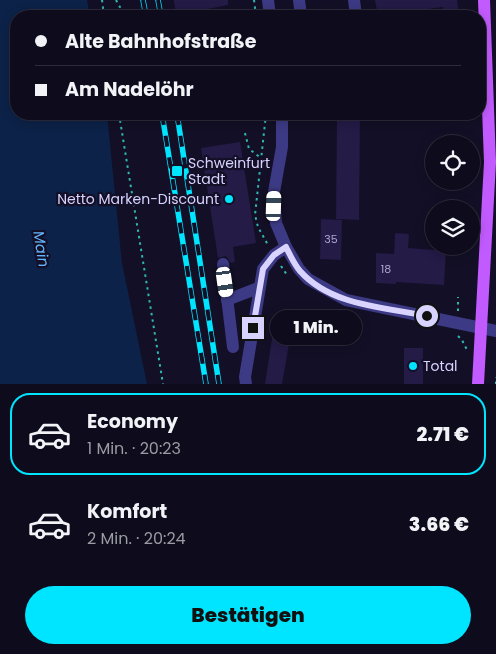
<!DOCTYPE html>
<html lang="de">
<meta charset="utf-8">
<style>
:root{--surface:#0e0b1c;--page:#1c1929;--text:#f1f3f6;--muted:#9b9ba3;--line:#2e2b3b;--accent:#00e5ff}
body{margin:0;font-family:Poppins,sans-serif;background:var(--page);color:var(--text);height:100vh;display:flex;flex-direction:column;font-size:19px;white-space:nowrap}
*{box-sizing:border-box;margin:0}
p{font-size:16px;color:var(--muted)}
.icon{flex:none;width:28px;height:28px;fill:none;stroke:currentColor;stroke-width:2;stroke-linecap:round;stroke-linejoin:round}
.map{position:relative;height:384px;overflow:hidden}
.panel{display:flex;flex-direction:column;background:var(--surface);flex:1}
.panel>*{flex:none}
.hud{position:absolute;left:10px;top:10px;width:476px;height:110px;border-radius:20px;box-shadow:0 2px 12px #0003,0 0 0 1px var(--line);display:grid;align-content:center;height:110px;padding:0 25px;background:var(--surface)}
.tools{position:absolute;left:425px;top:135px;display:grid;gap:10px}
.tools a{display:grid;place-items:center;width:55px;height:55px;border-radius:50%;background:var(--surface);box-shadow:0 2px 12px #0003,0 0 0 1px var(--line);font-size:25px}
.end{position:absolute;width:22px;height:22px;margin:-11px;border:6px solid #d9d4ff;background:#111;box-shadow:0 0 0 2px #111}
.from{border-radius:50%}
.bubble{position:absolute;height:35px;border-radius:18px;background:var(--surface);box-shadow:0 2px 12px #0003,0 0 0 1px var(--line);font-size:16px;font-weight:800;line-height:35px;text-align:center}
.car{position:absolute;width:15px;height:30px;margin:-15px -8px;border-radius:6px;box-shadow:0 0 4px 1px #0007;background:linear-gradient(#fff 24%,#345 0 40%,#fff 0 76%,#345 0 86%,#fff 0)}
.hud b{display:flex;align-items:center;gap:18px;height:48px;font-size:19px}
.hud b+b{border-top:1px solid var(--line)}
.hud i{width:12px;height:12px;background:var(--text)}
ul{padding:9px 0 0;list-style:none}
li{display:flex;align-items:center;gap:15px;height:82px;margin:0 10px 8px;padding:0 15px;border:2px solid transparent;border-radius:20px}
li div{flex:1}
li b{display:block;font-size:19px}
li em{font-style:normal;font-weight:800}
li.on{border-color:var(--accent)}
li>.icon{width:45px;height:45px;stroke-width:1.5}
.primary-button{display:flex;gap:10px;margin-top:auto;padding:10px 25px}
.primary-button a{flex:1;height:58px;border-radius:30px;background:var(--accent);color:#111;font-size:20px;font-weight:800;line-height:58px;text-align:center}
.map>svg:first-child{display:block}
.water{fill:#0c2248}
.building{fill:#241b47}
.lines{fill:none;stroke-linecap:round;stroke-linejoin:round}
.path{stroke:#2fb8b0;stroke-width:2;stroke-dasharray:2.5 4;stroke-linecap:butt}
.minor{stroke:#3d3a85;stroke-width:12}
.major{stroke:#c25bff;stroke-width:12}
.rail-casing{stroke:#00e5ff;stroke-width:5.5}
.rail{stroke:#130f26;stroke-width:4;stroke-dasharray:11;stroke-linecap:butt}
.route{stroke:#d9d4ff;stroke-width:6}
.poi-dot{fill:#00e5ff;stroke:#130f26;stroke-width:2}
.labels{text-anchor:middle;stroke-width:4.5;stroke-linejoin:round;paint-order:stroke}
.number-label{font-size:11px;fill:#aca6d1}
.poi-label{font-size:14px;fill:#d9d4ff;stroke:#130f26;text-anchor:start}
.water-label{font-size:15px;font-style:italic;fill:#62b6ff;stroke:#130f26}
</style>
<div class="map">
<svg width="496" height="384" viewBox="0 0 496 384">
<rect width="100%" height="100%" fill="#130f26"/>
<path class="water" d="M0 0H87L90 16H16V114H107L122 263 147 384H0Z"/>
<g class="building">
<path d="M174 0H228V5L176 15Z"/>
<path d="M375 0H457L459 16H443V7L384 15 377 11Z"/>
<path d="M337 114H360L359 220 336 219Z"/>
<path d="M240 142 256 243 233 247 235 262 231 263 226 256 218 258 201 148Z"/>
<path d="M321 219 342 220 341 260 320 259Z"/>
<path d="M395 233 409 234 408 248 446 251 444 285 396 282V284L376 283V253L394 254Z"/>
<path d="M276 313 294 316 282 384H265Z"/>
<rect x="404" y="348" width="19" height="36"/>
</g>
<g class="lines">
<g class="path">
<path d="M102 0 104 16"/>
<path d="M116 0 125 16"/>
<path d="M254 0 256 16"/>
<path d="M119 114 163 384"/>
<path d="M266 114 255 215 258 227 268 245"/>
<path d="M245 133 249 149 261 158"/>
<path d="M281 266 287 275"/>
<path d="M458 311V297"/>
<path d="M458 336 462 340 467 350"/>
<path d="M496 384V377"/>
</g>
<g class="minor">
<path d="M268 0 270 16"/>
<path d="M299 0 301 16"/>
<path d="M354 0 356 16"/>
<path d="M282 114V147L274 192 276 223 286 247 299 269 308 279 346 300 496 331"/>
<path d="M223 264 233 347"/>
<path d="M227 300 258 288"/>
<path d="M246 384 245 377 263 269 274 255 286 247"/>
</g>
<path class="major" d="M478 384 490 162 484 0"/>
<defs>
<g id="rail">
<path d="M143 0 146 16"/>
<path d="M158 0 161 16"/>
<path d="M162 114 206 384"/>
<path d="M177 114 219 384"/>
</g>
</defs>
<use href="#rail" class="rail-casing"/>
<use href="#rail" class="rail"/>
</g>
<g class="lines">
<path class="route" d="M253 328 263 269 274 255 286 247C290 255 294 264 300 271 331 306 384 307 427 316"/>
</g>
<g class="poi-dot">
<rect x="171" y="165" width="12" height="12" rx="2.5"/>
<circle cx="229" cy="199" r="5"/>
<circle cx="413" cy="366" r="5"/>
</g>
<g class="labels">
<g class="number-label">
<text x="331" y="243">35</text>
<text x="386" y="273">18</text>
</g>
<g class="poi-label">
<text x="188" y="168">Schweinfurt<tspan x="188" dy="16">Stadt</tspan></text>
<text x="219" y="204" text-anchor="end">Netto Marken-Discount</text>
<text x="423" y="371">Total</text>
</g>
<g class="water-label">
<text transform="translate(41 249) rotate(81)" y="5">Main</text>
</g>
</g>
</svg>
<div class="tools">
<a><svg class="icon" aria-label="locate" viewBox="0 0 24 24"><circle cx="12" cy="12" r="6"/><path d="M12 2v4M12 18v4M2 12h4M18 12h4"/></svg></a>
<a><svg class="icon" aria-label="layers" viewBox="0 0 24 24"><path d="M12 4l9 5-9 5-9-5zM3 14l9 5 9-5"/></svg></a>
</div>
<i class="end from" style="left:427px;top:316px"></i>
<i class="end" style="left:253px;top:328px"></i>
<div class="bubble" style="left:270px;top:310px;width:92px">1 Min.</div>
<i class="car" style="left:274px;top:206px;rotate:2deg"></i>
<i class="car" style="left:225px;top:282px;rotate:172deg"></i>
<div class="hud">
<b><i class="from"></i>Alte Bahnhofstraße</b>
<b><i></i>Am Nadelöhr</b>
</div>
</div>
<section class="panel">
<ul>
<li class="on"><svg class="icon" aria-label="car" viewBox="0 0 24 24"><path d="M5 17H2v-5l4-1 3-4h7l3 4 3 1v5h-3M9 17h6M6 11h13"/><circle cx="7" cy="17" r="2"/><circle cx="17" cy="17" r="2"/></svg><div><b>Economy</b><p>1 Min. · 20:23</p></div><em>2.71 €</em></li>
<li><svg class="icon" aria-label="car" viewBox="0 0 24 24"><path d="M5 17H2v-5l4-1 3-4h7l3 4 3 1v5h-3M9 17h6M6 11h13"/><circle cx="7" cy="17" r="2"/><circle cx="17" cy="17" r="2"/></svg><div><b>Komfort</b><p>2 Min. · 20:24</p></div><em>3.66 €</em></li>
</ul>
<div class="primary-button"><a>Bestätigen</a></div>
</section>
